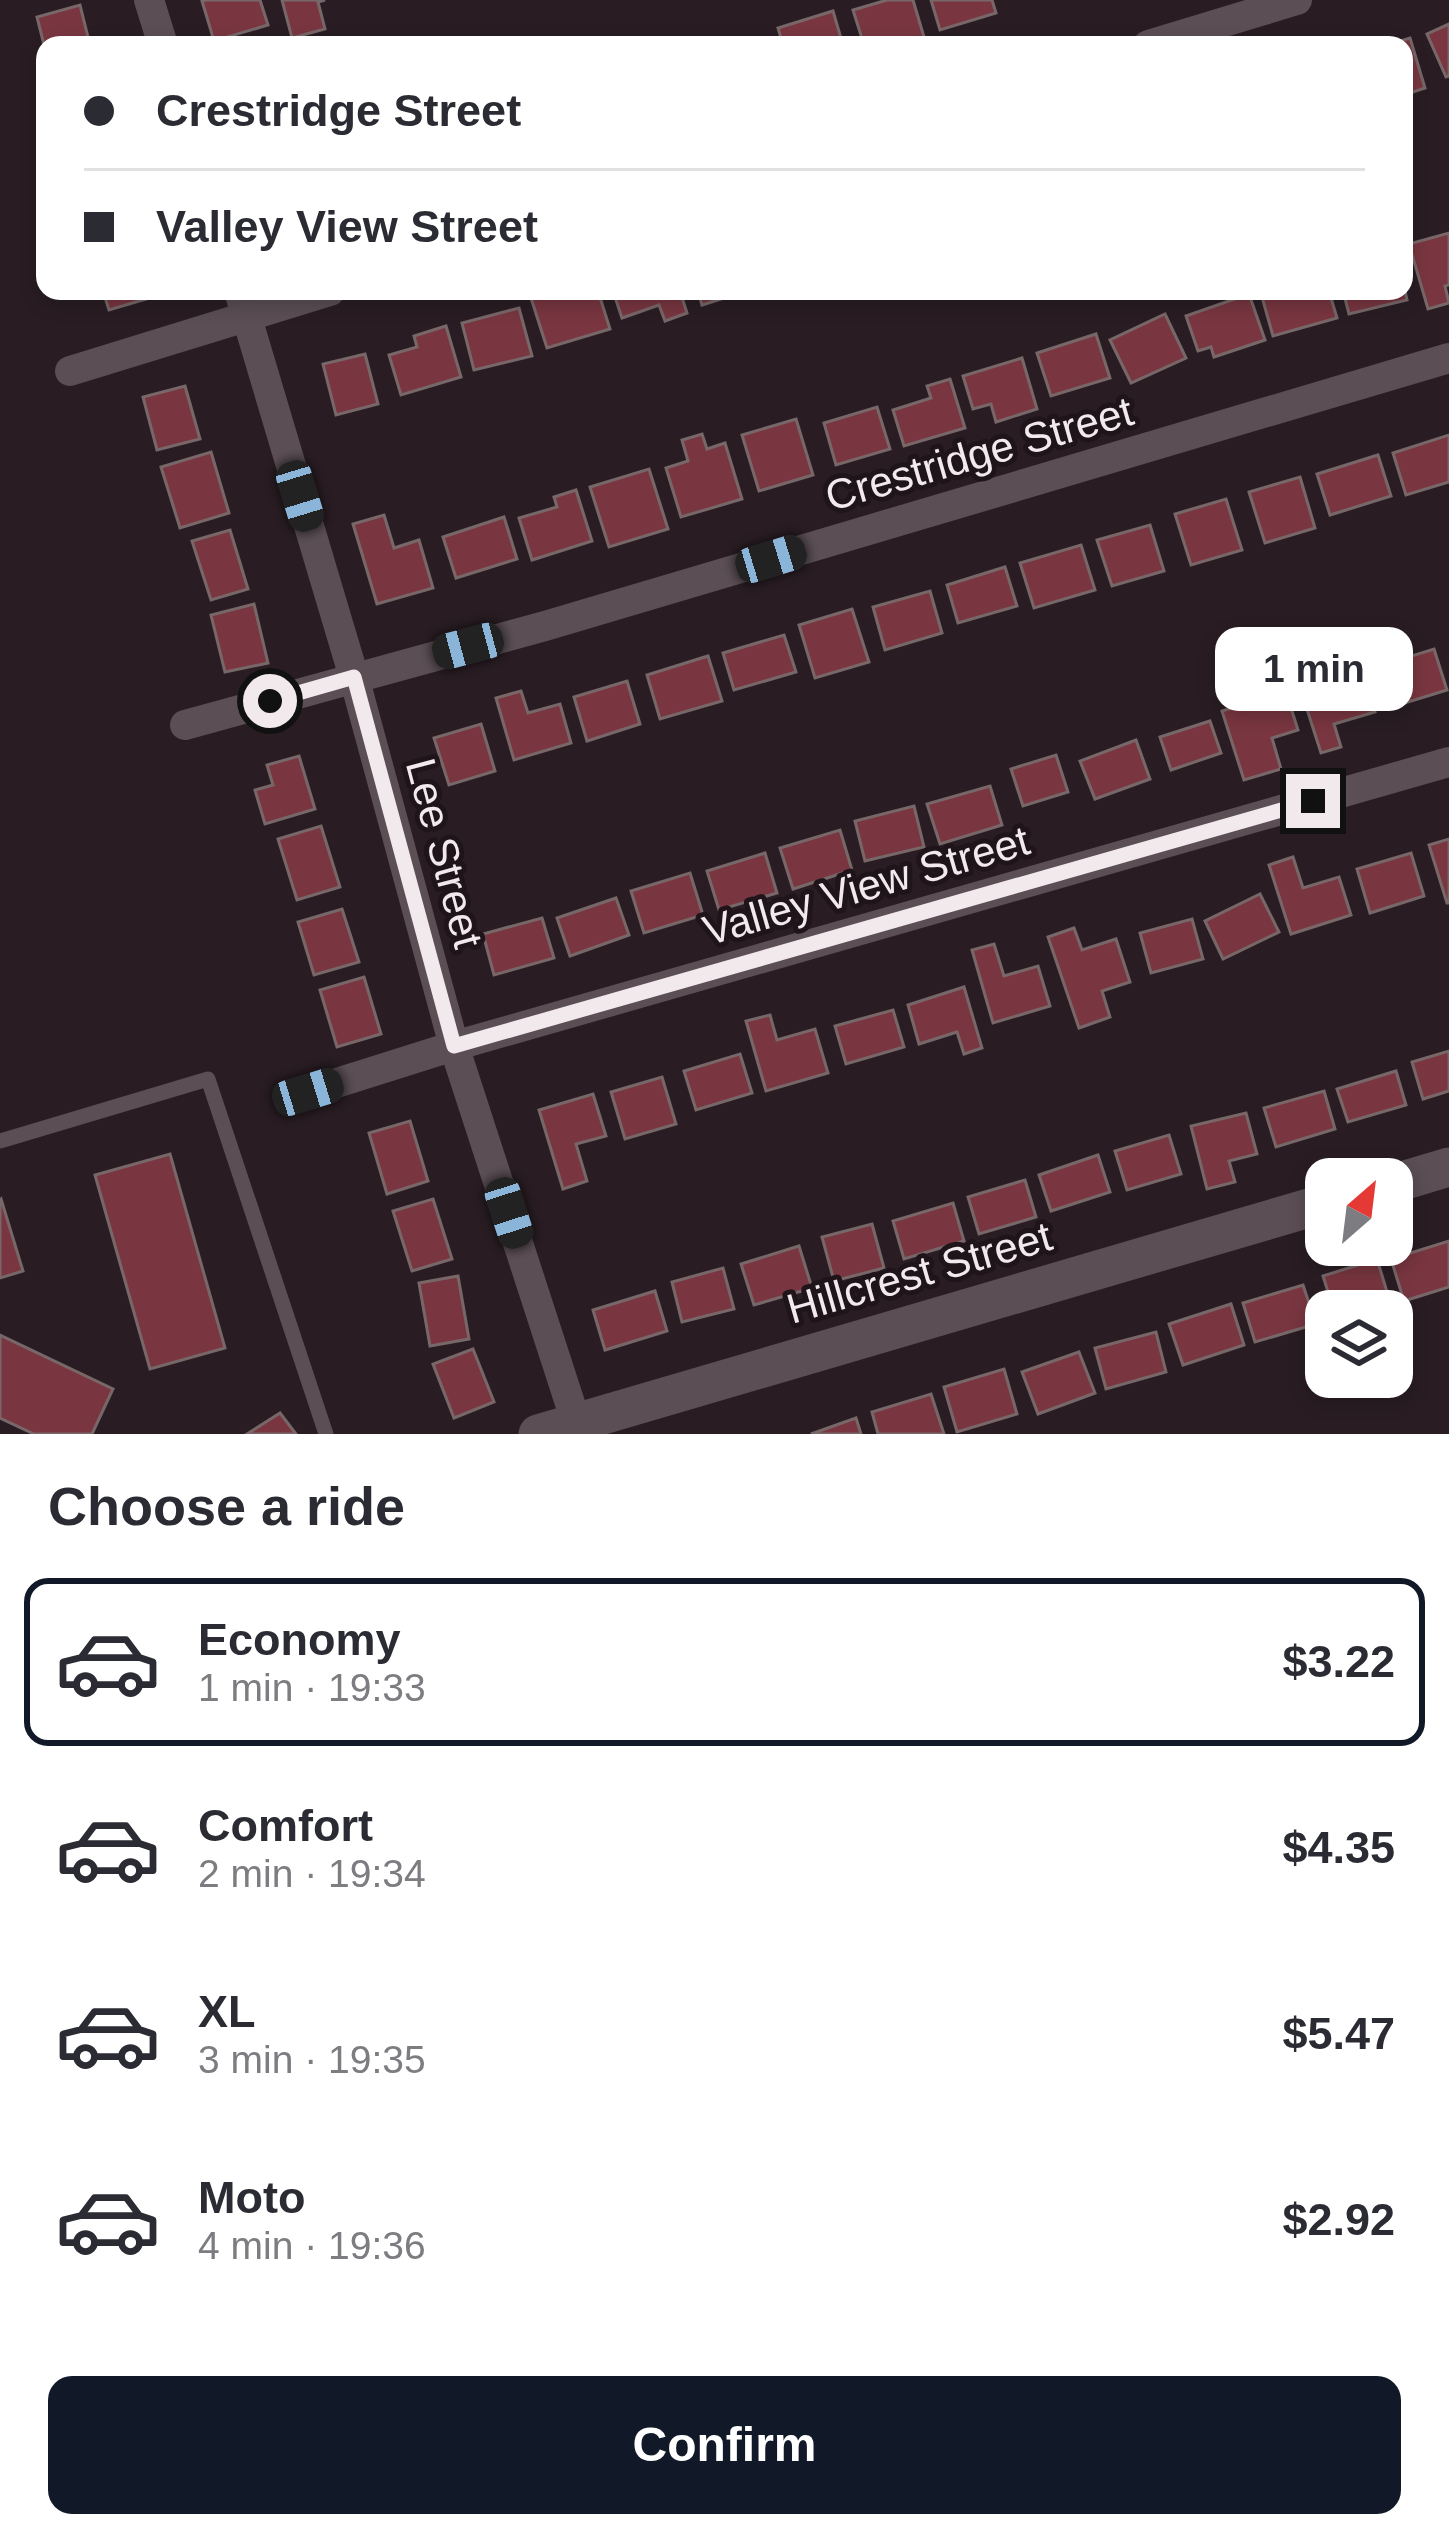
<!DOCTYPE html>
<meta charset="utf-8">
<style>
:root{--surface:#fff;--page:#f7f7f7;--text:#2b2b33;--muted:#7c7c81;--line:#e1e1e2;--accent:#111827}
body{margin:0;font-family:Helvetica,sans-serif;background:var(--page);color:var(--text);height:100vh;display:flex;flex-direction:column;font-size:45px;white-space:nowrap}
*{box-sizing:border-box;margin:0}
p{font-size:39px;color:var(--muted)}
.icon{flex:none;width:66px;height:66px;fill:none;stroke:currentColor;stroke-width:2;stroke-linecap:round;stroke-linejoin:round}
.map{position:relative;height:1434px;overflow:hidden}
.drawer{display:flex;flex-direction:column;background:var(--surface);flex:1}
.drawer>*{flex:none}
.banner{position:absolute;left:36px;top:36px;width:1377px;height:264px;border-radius:24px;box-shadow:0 6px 18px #0003;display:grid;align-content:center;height:264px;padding:0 48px;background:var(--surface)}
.needle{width:78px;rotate:28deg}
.fabs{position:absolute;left:1305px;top:1158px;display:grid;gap:24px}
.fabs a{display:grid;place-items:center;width:108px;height:108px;border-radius:24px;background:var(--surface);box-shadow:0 6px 18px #0003;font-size:60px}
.end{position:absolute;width:54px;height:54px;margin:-27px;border:15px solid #f2e9ed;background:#111;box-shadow:0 0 0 6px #111}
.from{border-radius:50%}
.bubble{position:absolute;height:84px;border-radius:24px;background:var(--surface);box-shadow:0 6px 18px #0003;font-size:39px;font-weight:800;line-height:84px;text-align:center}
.car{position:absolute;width:36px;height:72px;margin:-36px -18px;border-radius:15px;box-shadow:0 0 9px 3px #0007;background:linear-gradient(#222 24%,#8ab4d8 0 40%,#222 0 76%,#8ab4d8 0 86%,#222 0)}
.banner b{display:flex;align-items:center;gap:42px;height:114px;font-size:45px}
.banner b+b{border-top:3px solid var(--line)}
.banner i{width:30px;height:30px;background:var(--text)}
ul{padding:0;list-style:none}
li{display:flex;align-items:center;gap:36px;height:168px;margin:0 24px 18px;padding:0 24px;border:6px solid transparent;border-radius:24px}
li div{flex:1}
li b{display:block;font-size:45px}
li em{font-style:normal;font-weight:800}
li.active{border-color:var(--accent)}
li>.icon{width:108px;height:108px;stroke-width:1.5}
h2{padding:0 48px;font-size:54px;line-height:144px}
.cta{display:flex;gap:24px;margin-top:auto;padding:24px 48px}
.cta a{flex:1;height:138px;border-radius:24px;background:var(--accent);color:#fff;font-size:48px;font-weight:800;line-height:138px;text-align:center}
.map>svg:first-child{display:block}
.building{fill:#793640;stroke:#786768;stroke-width:3}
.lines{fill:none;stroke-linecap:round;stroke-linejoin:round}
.service{stroke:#5b4e55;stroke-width:15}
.minor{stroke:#5b4e55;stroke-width:30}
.tertiary{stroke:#5b4e55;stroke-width:39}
.route{stroke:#f2e9ed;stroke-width:15}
.labels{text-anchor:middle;stroke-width:10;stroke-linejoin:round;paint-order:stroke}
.street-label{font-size:42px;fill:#f2e9ed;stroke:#1f141a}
</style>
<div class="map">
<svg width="1449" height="1434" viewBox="0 0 1449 1434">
<rect width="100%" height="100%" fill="#291d23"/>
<g class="building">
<path d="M206 0H260L268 25 214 41 202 1Z"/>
<path d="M282 0H325L318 2 325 29 292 38Z"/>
<path d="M887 0H913L924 37 899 45H864L853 10Z"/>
<path d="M931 0H992L996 13 940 30Z"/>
<path d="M80 5 90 45H45V49L37 17Z"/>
<path d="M833 11 843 45H783L778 28Z"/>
<path d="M1449 24V76L1446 77 1427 34Z"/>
<path d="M1410 38 1425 88 1404 95V45H1387Z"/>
<path d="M1449 233V285L1445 286 1449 303 1428 309 1409 244Z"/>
<path d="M1404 286 1407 300 1349 314 1343 291H1404Z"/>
<path d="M103 291H159L160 295 109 310Z"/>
<path d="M564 291H598L610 329 547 348 531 298Z"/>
<path d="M613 291H680L687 313 665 321 659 305 622 318Z"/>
<path d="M698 291H746L702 305Z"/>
<path d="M1286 291H1329L1337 318 1273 336 1262 297Z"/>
<path d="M1249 294 1265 340 1214 357 1211 347 1198 351 1186 316Z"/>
<path d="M519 308 532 356 474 370 462 323Z"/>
<path d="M1165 314 1186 358 1131 383 1110 340Z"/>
<path d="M446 326 461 377 401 395 389 355 417 347 414 336Z"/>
<path d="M1096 334 1110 378 1051 396 1037 353Z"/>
<path d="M365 354 378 404 336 415 323 364Z"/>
<path d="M1022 358 1037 409 996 422 991 404 973 409 963 376Z"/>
<path d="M950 379 965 428 904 446 893 410 931 398 927 386Z"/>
<path d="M185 386 200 439 157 450 143 397Z"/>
<path d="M877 407 890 449 836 465 824 423Z"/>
<path d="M796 419 813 475 759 491 742 435Z"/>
<path d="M702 434 707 449 725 443 742 499 681 517 666 468 688 461 682 440Z"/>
<path d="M1449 435V482L1406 495 1393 453Z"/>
<path d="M211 452 229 513 180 528 161 467Z"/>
<path d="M1378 455 1391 496 1330 515 1317 474Z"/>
<path d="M649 469 668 529 609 547 590 487Z"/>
<path d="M1300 477 1315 528 1265 543 1249 492Z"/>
<path d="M576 490 592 541 532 560 519 518 557 507 554 497Z"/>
<path d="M1226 499 1242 550 1191 565 1175 514Z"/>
<path d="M384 515 394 548 419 540 433 588 377 604 353 524Z"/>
<path d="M504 517 517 559 456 578 443 537Z"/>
<path d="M1150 525 1164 571 1112 586 1097 540Z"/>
<path d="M230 530 248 589 211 600 192 541Z"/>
<path d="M1081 545 1095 590 1034 608 1020 563Z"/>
<path d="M1005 567 1017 606 958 623 947 585Z"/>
<path d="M930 591 942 633 885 650 873 607Z"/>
<path d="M254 604 268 663 225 672 211 615Z"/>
<path d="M852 609 869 662 815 678 799 625Z"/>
<path d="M784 635 796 672 734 690 723 653Z"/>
<path d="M1434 649 1447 690 1389 708 1376 667Z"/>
<path d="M708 656 722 701 660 719 647 675Z"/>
<path d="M1326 665 1331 683 1363 673 1375 712 1334 724 1341 747 1321 753 1296 675Z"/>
<path d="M627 681 640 724 587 741 574 697Z"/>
<path d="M521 691 528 713 560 704 571 743 514 760 496 698Z"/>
<path d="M1286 692 1298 730 1272 738 1281 769 1244 780 1222 711Z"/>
<path d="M1210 721 1221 753 1171 770 1160 737Z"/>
<path d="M481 724 495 771 449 785 434 738Z"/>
<path d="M1136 740 1150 779 1095 799 1080 761Z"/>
<path d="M1056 755 1068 792 1023 806 1011 769Z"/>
<path d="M299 756 315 809 265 824 255 790 273 785 267 765Z"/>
<path d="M990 786 1002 825 940 844 927 804Z"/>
<path d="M914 806 924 847 865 861 855 821Z"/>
<path d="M321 826 340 887 297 900 278 839Z"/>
<path d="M840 830 852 870 793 889 780 848Z"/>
<path d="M1449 839V903H1447L1429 845Z"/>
<path d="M765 853 777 893 719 910 707 871Z"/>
<path d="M1411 853 1424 896 1370 913 1357 869Z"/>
<path d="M1293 857 1303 888 1339 877 1351 915 1291 934 1269 865Z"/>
<path d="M690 873 703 915 644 933 631 891Z"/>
<path d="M1260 894 1279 932 1223 959 1205 921Z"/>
<path d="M616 898 629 935 570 956 557 918Z"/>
<path d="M342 909 359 962 314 975 298 922Z"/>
<path d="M542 918 554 958 494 975 483 934Z"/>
<path d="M1192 919 1203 959 1151 973 1140 933Z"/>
<path d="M1074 928 1082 950 1116 939 1130 982 1102 991 1110 1017 1079 1028 1048 937Z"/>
<path d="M994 944 1004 976 1038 966 1050 1006 993 1023 972 950Z"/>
<path d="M364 977 381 1034 337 1047 320 990Z"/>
<path d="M964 987 982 1048 964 1054 957 1032 919 1044 908 1005Z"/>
<path d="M893 1010 904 1047 846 1064 835 1026Z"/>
<path d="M770 1015 777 1040 815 1029 828 1073 766 1091 746 1021Z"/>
<path d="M1449 1051V1091L1423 1099 1412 1062Z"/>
<path d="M740 1054 752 1093 696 1110 684 1071Z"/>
<path d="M1396 1071 1406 1105 1348 1122 1337 1089Z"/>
<path d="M662 1077 676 1124 625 1139 611 1092Z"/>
<path d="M1324 1091 1335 1129 1276 1147 1264 1108Z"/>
<path d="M593 1094 606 1136 576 1144 587 1181 563 1189 539 1110Z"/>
<path d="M1246 1113 1257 1154 1229 1161 1235 1182 1207 1189 1191 1126Z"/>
<path d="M410 1121 428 1181 387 1194 369 1133Z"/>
<path d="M1169 1135 1181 1174 1127 1190 1115 1151Z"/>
<path d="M170 1154 225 1348 150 1369 95 1175Z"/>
<path d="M1098 1155 1110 1192 1051 1211 1039 1175Z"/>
<path d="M1025 1180 1036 1217 979 1234 968 1197Z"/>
<path d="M1 1199 23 1271 0 1278V1200Z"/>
<path d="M433 1199 452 1259 412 1271 393 1211Z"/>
<path d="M953 1203 964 1241 904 1259 893 1221Z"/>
<path d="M872 1224 884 1268 834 1281 822 1237Z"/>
<path d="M1449 1241V1287L1404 1301 1391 1259Z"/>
<path d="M799 1246 812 1288 754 1305 741 1264Z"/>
<path d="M1377 1259 1391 1305 1372 1311H1334L1323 1276Z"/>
<path d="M723 1268 734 1309 682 1322 672 1282Z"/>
<path d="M458 1276 469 1339 430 1346 419 1283Z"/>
<path d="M1303 1285 1316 1324 1255 1342 1243 1303Z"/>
<path d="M655 1291 667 1331 605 1350 593 1310Z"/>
<path d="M1231 1304 1244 1345 1183 1365 1169 1324Z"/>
<path d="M1156 1332 1166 1372 1106 1389 1095 1348Z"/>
<path d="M0 1335 113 1389 92 1434H34L0 1418Z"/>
<path d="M473 1349 494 1402 454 1418 433 1364Z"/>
<path d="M1079 1352 1095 1393 1038 1414 1022 1372Z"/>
<path d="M1004 1369 1017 1414 957 1432 944 1387Z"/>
<path d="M931 1394 944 1434H878L872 1412Z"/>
<path d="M280 1413 296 1434H247Z"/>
<path d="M856 1418 861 1434H811Z"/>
</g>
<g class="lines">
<path class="service" d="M0 1141 208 1079 326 1434"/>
<g class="minor">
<path d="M149 0 163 45"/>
<path d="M1148 45 1297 0"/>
<path d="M239 291 354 677 454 1046 580 1434"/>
<path d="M70 371 330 291"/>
<path d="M185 725 545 626 1449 358"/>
<path d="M308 1092 454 1046 1449 762"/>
</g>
<g class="tertiary">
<path d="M1392 1184 1449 1167"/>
<path d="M538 1434 1326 1203"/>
</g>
</g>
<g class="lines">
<path class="route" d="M270 701 354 677 454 1046 1313 801"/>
</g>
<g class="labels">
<g class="street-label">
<text transform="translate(979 453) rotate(-16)" y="15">Crestridge Street</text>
<text transform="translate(445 853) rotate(75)" y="15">Lee Street</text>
<text transform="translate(866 885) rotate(-16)" y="15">Valley View Street</text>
<text transform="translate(919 1272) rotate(-16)" y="15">Hillcrest Street</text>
</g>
</g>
</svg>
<div class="fabs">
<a><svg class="needle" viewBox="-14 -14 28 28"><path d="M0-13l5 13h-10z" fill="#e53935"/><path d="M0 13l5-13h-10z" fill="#7c7c81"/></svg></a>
<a><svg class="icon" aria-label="layers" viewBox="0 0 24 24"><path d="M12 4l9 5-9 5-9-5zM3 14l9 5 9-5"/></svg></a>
</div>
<i class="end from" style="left:270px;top:701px"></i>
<i class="end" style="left:1313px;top:801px"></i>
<div class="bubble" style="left:1215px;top:627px;width:198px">1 min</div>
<i class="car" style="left:300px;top:496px;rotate:163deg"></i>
<i class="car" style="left:771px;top:559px;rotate:73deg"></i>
<i class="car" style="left:468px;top:646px;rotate:255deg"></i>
<i class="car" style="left:308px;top:1092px;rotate:73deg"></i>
<i class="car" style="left:509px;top:1213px;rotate:162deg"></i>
<div class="banner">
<b><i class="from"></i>Crestridge Street</b>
<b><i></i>Valley View Street</b>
</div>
</div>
<section class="drawer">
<h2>Choose a ride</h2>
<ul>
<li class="active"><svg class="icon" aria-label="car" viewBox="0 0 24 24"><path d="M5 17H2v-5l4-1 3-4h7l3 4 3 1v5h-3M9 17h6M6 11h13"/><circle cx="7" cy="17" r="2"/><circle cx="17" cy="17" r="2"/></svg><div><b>Economy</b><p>1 min · 19:33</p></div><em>$3.22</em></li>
<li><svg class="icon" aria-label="car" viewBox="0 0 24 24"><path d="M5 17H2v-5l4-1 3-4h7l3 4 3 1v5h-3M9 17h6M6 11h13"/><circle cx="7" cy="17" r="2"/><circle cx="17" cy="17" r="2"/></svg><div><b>Comfort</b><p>2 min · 19:34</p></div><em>$4.35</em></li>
<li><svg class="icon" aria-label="car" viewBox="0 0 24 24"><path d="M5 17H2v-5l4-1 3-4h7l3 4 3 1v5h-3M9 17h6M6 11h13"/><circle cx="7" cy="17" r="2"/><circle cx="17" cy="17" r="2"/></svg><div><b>XL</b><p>3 min · 19:35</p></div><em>$5.47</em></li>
<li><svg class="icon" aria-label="car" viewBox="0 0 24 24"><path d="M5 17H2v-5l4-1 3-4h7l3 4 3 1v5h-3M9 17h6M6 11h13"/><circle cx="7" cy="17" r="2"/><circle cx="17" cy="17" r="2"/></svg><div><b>Moto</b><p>4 min · 19:36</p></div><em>$2.92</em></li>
</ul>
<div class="cta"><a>Confirm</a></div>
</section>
